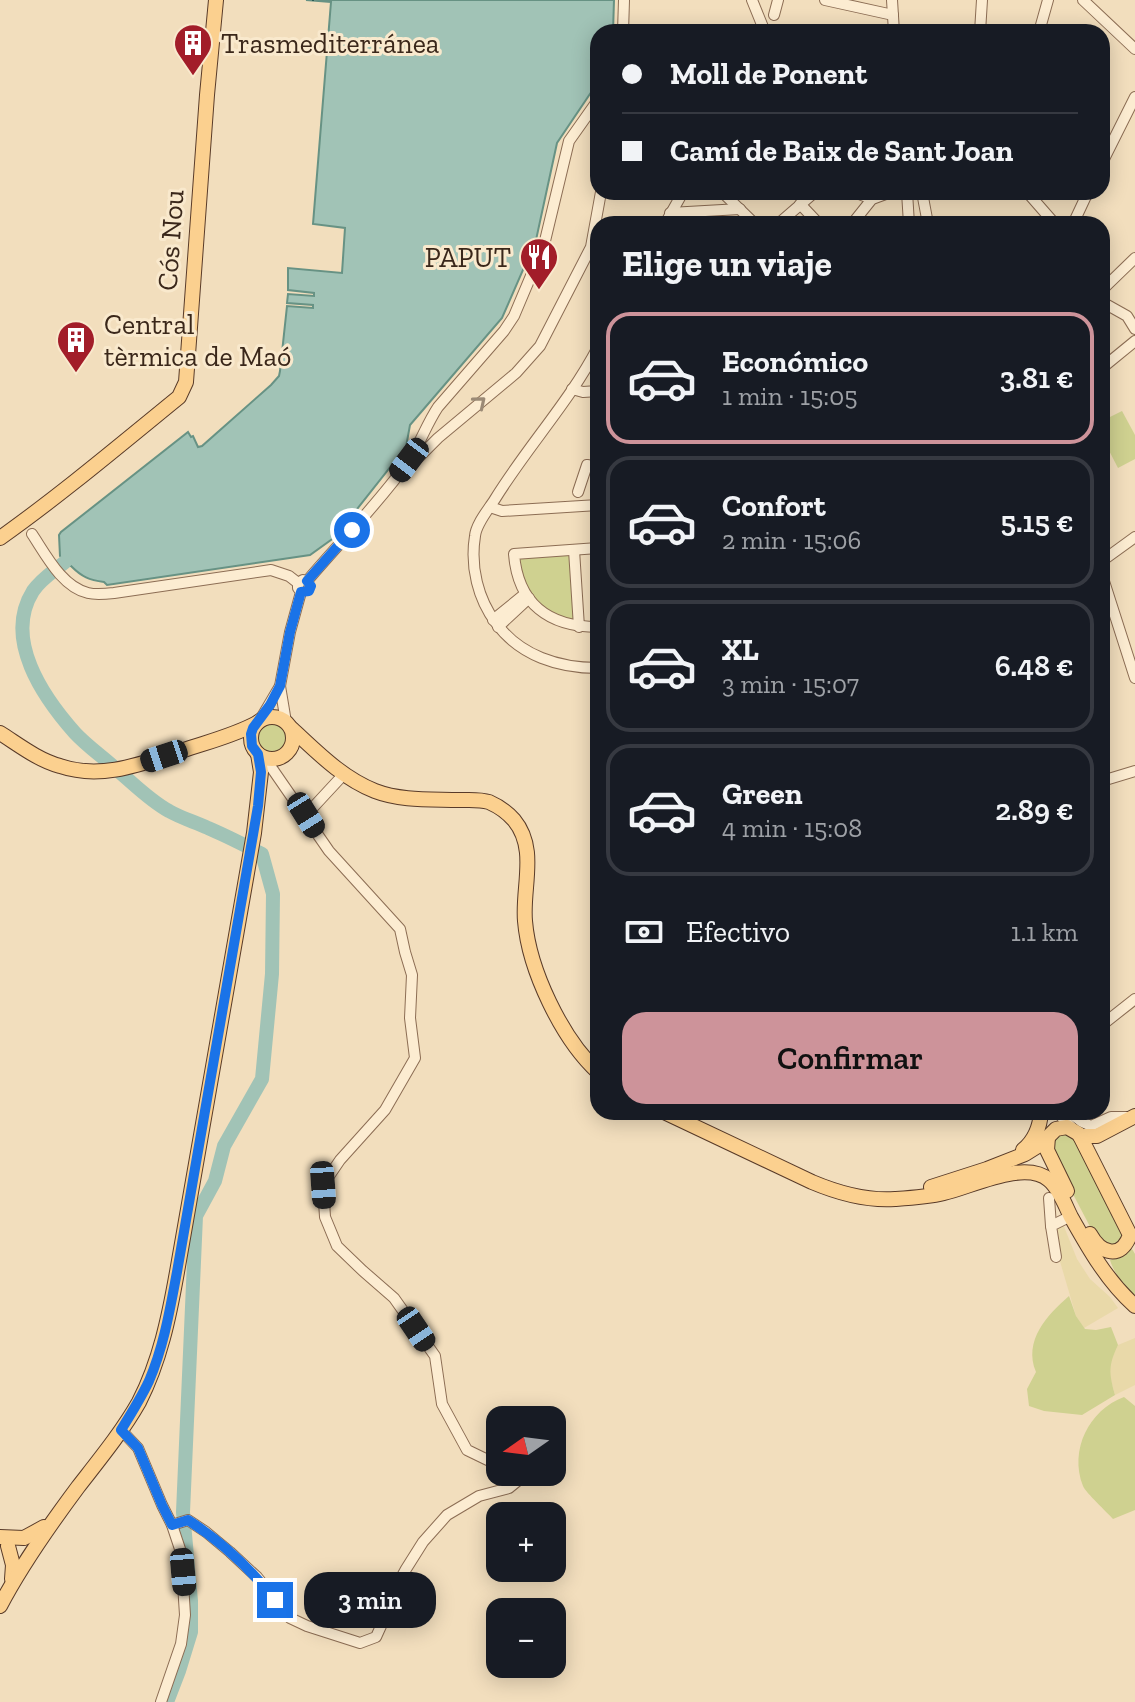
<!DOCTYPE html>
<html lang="es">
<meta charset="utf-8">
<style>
:root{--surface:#171b24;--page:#20242c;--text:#f1f3f6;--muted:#9ea1a6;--line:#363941;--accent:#cd939a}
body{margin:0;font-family:"Zilla Slab",serif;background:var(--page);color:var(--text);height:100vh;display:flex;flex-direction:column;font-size:30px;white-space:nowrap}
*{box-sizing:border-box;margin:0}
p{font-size:26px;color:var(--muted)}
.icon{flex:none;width:44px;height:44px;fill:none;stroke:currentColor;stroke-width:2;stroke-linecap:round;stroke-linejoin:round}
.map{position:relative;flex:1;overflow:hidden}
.drawer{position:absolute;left:590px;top:216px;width:520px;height:904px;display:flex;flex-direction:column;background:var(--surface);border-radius:24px;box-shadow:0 4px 20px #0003}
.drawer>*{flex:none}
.banner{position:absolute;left:590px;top:24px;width:520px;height:176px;border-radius:24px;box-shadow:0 4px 20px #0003;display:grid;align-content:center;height:176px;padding:0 32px;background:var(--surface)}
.needle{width:52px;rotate:256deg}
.tools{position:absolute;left:486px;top:1406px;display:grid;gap:16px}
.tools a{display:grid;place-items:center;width:80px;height:80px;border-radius:16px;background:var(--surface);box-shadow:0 4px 20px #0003;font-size:40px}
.end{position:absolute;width:36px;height:36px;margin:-18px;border:10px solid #1a73e8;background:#fff;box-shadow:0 0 0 4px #fff}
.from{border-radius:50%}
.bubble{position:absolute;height:56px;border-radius:24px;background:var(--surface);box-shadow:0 4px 20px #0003;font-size:26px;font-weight:600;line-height:56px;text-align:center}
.car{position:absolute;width:24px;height:48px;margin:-24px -12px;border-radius:10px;box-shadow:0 0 6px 2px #0007;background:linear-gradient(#222 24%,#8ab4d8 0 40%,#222 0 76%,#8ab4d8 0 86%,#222 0)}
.banner b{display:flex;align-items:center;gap:28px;height:76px;font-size:30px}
.banner b+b{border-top:2px solid var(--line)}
.banner i{width:20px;height:20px;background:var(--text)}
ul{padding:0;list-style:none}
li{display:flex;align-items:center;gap:24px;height:132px;margin:0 16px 12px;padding:0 16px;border:4px solid var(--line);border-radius:24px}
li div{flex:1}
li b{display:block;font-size:30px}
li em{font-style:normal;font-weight:600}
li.selected{border-color:var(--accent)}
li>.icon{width:72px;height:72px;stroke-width:1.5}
h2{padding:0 32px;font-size:36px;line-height:96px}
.pay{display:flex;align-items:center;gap:20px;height:88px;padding:0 32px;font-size:30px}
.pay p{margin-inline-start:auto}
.action{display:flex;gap:16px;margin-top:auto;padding:16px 32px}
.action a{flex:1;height:92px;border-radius:24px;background:var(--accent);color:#111;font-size:32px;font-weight:600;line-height:92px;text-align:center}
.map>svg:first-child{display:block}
.farmland{fill:#e9d9a9}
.green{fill:#cfd190}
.water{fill:#a1c3b6;stroke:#679284;stroke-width:2}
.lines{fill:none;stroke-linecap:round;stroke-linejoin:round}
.river{stroke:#a1c3b6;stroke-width:14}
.ferry{stroke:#285b54;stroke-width:2;stroke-dasharray:10 8;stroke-linecap:butt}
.minor-casing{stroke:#8c6d54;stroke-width:12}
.major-casing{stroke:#593b29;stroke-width:16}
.minor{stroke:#fcecd1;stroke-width:10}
.major{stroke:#fbd08f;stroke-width:14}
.oneway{stroke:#9b8a76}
.route{stroke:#1a73e8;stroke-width:10}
.labels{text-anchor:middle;stroke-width:6;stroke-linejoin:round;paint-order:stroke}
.poi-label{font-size:28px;fill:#3a271a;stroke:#f9e9cd;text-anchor:start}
.street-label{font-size:28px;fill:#3a271a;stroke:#f9e9cd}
</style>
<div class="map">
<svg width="1135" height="1702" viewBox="0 0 1135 1702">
<rect width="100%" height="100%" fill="#f2debd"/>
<g class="farmland">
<path d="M1063 1224 1077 1259 1090 1279 1110 1297 1118 1308 1084 1328 1076 1316 1059 1258 1055 1226Z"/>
<path d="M1135 1338V1385L1115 1395 1110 1377 1109 1362 1118 1345Z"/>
</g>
<g class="green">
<path d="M1122 411 1135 435V459L1118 468 1102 437V421Z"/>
<path d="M572 553 577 624 559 620 529 595 518 557Z"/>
<circle cx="272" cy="738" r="16"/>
<path d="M1065 1132 1072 1134 1121 1224 1123 1238 1113 1246 1097 1240 1052 1154 1053 1139Z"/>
<path d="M1132 1249 1135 1254V1298C1126 1287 1114 1274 1110 1260L1122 1257Z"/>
<path d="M1069 1296 1076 1316 1085 1329 1096 1330 1111 1327 1118 1345C1108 1366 1109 1373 1115 1395L1082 1415 1044 1411 1029 1406 1027 1389 1036 1372C1023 1341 1047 1315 1069 1296Z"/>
<path d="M1124 1397 1135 1406V1510L1113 1519C1107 1512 1086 1493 1083 1486 1069 1450 1089 1410 1124 1397Z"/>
</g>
<path class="water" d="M306 0H614L613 32H598V82L557 143 536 240 502 318 410 425 406 447 335 537 310 555 107 585 104 582C89 580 82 577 71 566H67L60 556 59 535 61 532 188 432 191 437 193 436 198 447 202 446 271 385 279 376 280 371 287 306 313 308V305L287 303 288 294 314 296V293L288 290V268L342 273 345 228 313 224 331 2Z"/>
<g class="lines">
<path class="river" d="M65 562C54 571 41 579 33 591 3 639 43 697 75 733 87 746 103 757 116 769 133 783 149 800 169 811 181 818 195 822 208 828 227 836 244 845 262 854L273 894 272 974 262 1079 224 1146 215 1181 196 1216 183 1512 191 1601V1632L179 1671 167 1702"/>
<path class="ferry" d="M313 1V0"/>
<defs>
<g id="minor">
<path d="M752 0 765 32"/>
<path d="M825 0 893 15"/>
<path d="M892 0 894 32"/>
<path d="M1083 0 1135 49"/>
<path d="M774 15 778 0"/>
<path d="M623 32 624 0"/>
<path d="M980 32 982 0"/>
<path d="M1039 32 1048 0"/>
<path d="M1102 163 1135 97"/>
<path d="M722 192 755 224"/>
<path d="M854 192 872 199"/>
<path d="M907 192 909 224"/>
<path d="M922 192 928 224"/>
<path d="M1027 192 1055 224"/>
<path d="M800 204 819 224"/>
<path d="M670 213 740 209"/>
<path d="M665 224 683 192"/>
<path d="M778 224 815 192"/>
<path d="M852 224 872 199 891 192"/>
<path d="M1073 224 1088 192"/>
<path d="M1102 290 1135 258"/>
<path d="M1102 302 1127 316 1135 329"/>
<path d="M598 347C570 401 527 447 495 499 488 510 476 524 475 536 470 567 478 599 496 623 520 656 559 668 598 668"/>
<path d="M1102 368 1135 341"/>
<path d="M572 389 583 392 598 391"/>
<path d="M412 464 438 438 516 373 540 346 591 247 601 192"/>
<path d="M578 492 587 465 598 467"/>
<path d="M490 507 502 511 598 505"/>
<path d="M32 534C46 555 62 587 88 593 96 595 105 594 114 593L271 570 289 576 298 583"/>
<path d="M598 548 514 554C518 604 549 627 598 627"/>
<path d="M574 550 579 627"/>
<path d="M1102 561 1135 537"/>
<path d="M1102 575 1135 678"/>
<path d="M298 583 303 580 307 581C341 541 378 504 408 462 420 444 426 425 438 407L504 331 514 316 544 245 569 141 598 100"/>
<path d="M493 620 525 594"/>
<path d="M498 627 529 598"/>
<path d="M280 686 286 722"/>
<path d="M260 720 280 686 290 632 301 592 298 588V583"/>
<path d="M271 767 329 851 400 929 405 952 412 975 410 1018 415 1058 385 1110 340 1160 323 1185 325 1217 337 1246 363 1271 394 1298 435 1356 442 1404 467 1450 500 1466"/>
<path d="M1102 781 1135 771"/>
<path d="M306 815 344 774"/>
<path d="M1102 1025 1135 999"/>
<path d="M1057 1112 1073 1129"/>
<path d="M1069 1112 1082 1122 1091 1126 1111 1117H1129"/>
<path d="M1049 1198 1051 1226"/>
<path d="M1056 1257 1051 1226 1071 1216"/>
<path d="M121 1430 138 1448 162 1505 172 1525 181 1552 185 1615 181 1644 161 1702"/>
<path d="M172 1525 188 1520 206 1532 230 1552 257 1577 290 1618 307 1626 360 1643 376 1637 381 1626 389 1600 406 1569 423 1542 447 1515 479 1496 509 1488 520 1479 515 1472"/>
</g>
<g id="major">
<path d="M0 538C62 494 120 445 179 397L186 382 207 95 216 0"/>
<circle cx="272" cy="738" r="21"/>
<path d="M292 729C317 752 342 778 375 791 401 801 431 799 459 800 469 800 480 799 489 802 498 806 508 813 514 820 538 849 522 887 525 921 529 970 562 1039 598 1072"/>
<path d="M0 733C19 745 38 760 60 766 101 780 141 764 181 751 207 742 233 736 257 723"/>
<path d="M664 1112 812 1182C838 1193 866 1201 895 1199 911 1198 928 1197 944 1193 971 1187 1025 1159 1049 1180 1059 1188 1065 1205 1071 1217 1089 1249 1107 1281 1135 1306"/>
<path d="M1080 1136H1097L1135 1116"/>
<path d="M1048 1137 1047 1150 1067 1191"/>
<path d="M1023 1150C1035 1140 1040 1127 1041 1112"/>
<path d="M931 1187 987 1169 1025 1154 1041 1144 1056 1129 1067 1127 1079 1134 1130 1235C1121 1260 1101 1254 1090 1234"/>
<path d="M0 1537 24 1538 44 1527"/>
<path d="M8 1546 13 1565 12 1579"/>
<path d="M0 1606C22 1564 49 1526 78 1487 99 1460 122 1432 139 1402 160 1361 169 1317 177 1272L254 833 261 772 258 754"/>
</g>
</defs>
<use href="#minor" class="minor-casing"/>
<use href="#major" class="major-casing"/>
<use href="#minor" class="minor"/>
<use href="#major" class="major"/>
</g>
<defs><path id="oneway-chevron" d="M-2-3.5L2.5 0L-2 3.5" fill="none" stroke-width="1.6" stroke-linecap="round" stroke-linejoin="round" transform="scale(2)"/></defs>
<use class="oneway" href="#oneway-chevron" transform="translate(480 402) rotate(-40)"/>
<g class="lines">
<path class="route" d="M275 1600C250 1568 222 1542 188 1520L172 1525 162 1505 138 1448 121 1430C131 1414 141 1398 149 1381 164 1346 170 1309 177 1272L258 806 261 772 258 754 252 746 251 734 253 728 270 705 280 686 290 632 301 592 309 591 311 586 307 581 352 530"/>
</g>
<defs>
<symbol id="building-pin" viewBox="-11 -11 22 30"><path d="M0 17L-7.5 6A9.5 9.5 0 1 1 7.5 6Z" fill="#a21d29" stroke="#f9e9cd"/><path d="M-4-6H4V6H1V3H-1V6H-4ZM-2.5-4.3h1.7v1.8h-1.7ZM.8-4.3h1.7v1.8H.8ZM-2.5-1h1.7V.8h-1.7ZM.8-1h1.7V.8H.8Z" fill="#fff"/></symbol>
<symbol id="restaurant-pin" viewBox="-11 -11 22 30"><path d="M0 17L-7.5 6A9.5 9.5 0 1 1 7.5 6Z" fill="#a21d29" stroke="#f9e9cd"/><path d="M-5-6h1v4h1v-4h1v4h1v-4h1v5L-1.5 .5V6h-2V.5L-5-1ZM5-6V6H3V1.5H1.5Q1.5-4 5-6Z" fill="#fff"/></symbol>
</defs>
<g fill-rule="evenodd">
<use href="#building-pin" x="171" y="21" width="44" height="60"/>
<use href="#restaurant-pin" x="517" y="235" width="44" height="60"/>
<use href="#building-pin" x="54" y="318" width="44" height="60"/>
</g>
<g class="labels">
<g class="poi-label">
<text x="221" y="53">Trasmediterránea</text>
<text x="511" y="267" text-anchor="end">PAPUT</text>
<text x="104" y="334">Central<tspan x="104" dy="32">tèrmica de Maó</tspan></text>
</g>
<g class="street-label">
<text transform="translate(170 240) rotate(-86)" y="10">Cós Nou</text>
</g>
</g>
</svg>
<div class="tools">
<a><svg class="needle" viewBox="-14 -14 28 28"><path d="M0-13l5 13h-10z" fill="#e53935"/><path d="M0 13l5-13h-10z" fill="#9ea1a6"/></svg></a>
<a>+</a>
<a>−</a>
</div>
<i class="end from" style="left:352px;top:530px"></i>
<i class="end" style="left:275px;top:1600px"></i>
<div class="bubble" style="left:304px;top:1572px;width:132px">3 min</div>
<i class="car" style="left:409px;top:460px;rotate:217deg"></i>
<i class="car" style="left:164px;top:756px;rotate:252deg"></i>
<i class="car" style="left:306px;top:815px;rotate:148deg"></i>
<i class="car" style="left:323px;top:1185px;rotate:176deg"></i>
<i class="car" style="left:416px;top:1329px;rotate:146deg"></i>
<i class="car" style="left:183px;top:1572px;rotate:175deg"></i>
<div class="banner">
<b><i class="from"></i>Moll de Ponent</b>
<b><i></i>Camí de Baix de Sant Joan</b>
</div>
<section class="drawer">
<h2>Elige un viaje</h2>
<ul>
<li class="selected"><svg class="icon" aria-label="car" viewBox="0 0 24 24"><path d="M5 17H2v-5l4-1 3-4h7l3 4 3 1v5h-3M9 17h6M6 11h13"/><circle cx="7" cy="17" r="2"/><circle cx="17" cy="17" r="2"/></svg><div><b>Económico</b><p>1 min · 15:05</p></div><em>3.81 €</em></li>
<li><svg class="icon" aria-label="car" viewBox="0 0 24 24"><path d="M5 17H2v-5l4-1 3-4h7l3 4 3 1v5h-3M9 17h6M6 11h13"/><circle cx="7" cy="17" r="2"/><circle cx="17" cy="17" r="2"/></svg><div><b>Confort</b><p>2 min · 15:06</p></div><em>5.15 €</em></li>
<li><svg class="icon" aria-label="car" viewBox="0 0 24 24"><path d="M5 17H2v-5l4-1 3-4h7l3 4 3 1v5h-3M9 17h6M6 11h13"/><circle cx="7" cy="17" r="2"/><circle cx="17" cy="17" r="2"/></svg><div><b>XL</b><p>3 min · 15:07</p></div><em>6.48 €</em></li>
<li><svg class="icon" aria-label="car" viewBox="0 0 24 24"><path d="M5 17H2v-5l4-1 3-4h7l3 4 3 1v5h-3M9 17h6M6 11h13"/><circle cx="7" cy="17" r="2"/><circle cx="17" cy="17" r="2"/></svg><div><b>Green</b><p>4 min · 15:08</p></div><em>2.89 €</em></li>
</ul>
<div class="pay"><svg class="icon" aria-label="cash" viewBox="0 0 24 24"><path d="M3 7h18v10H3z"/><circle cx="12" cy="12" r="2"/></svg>Efectivo<p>1.1 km</p></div>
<div class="action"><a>Confirmar</a></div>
</section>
</div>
